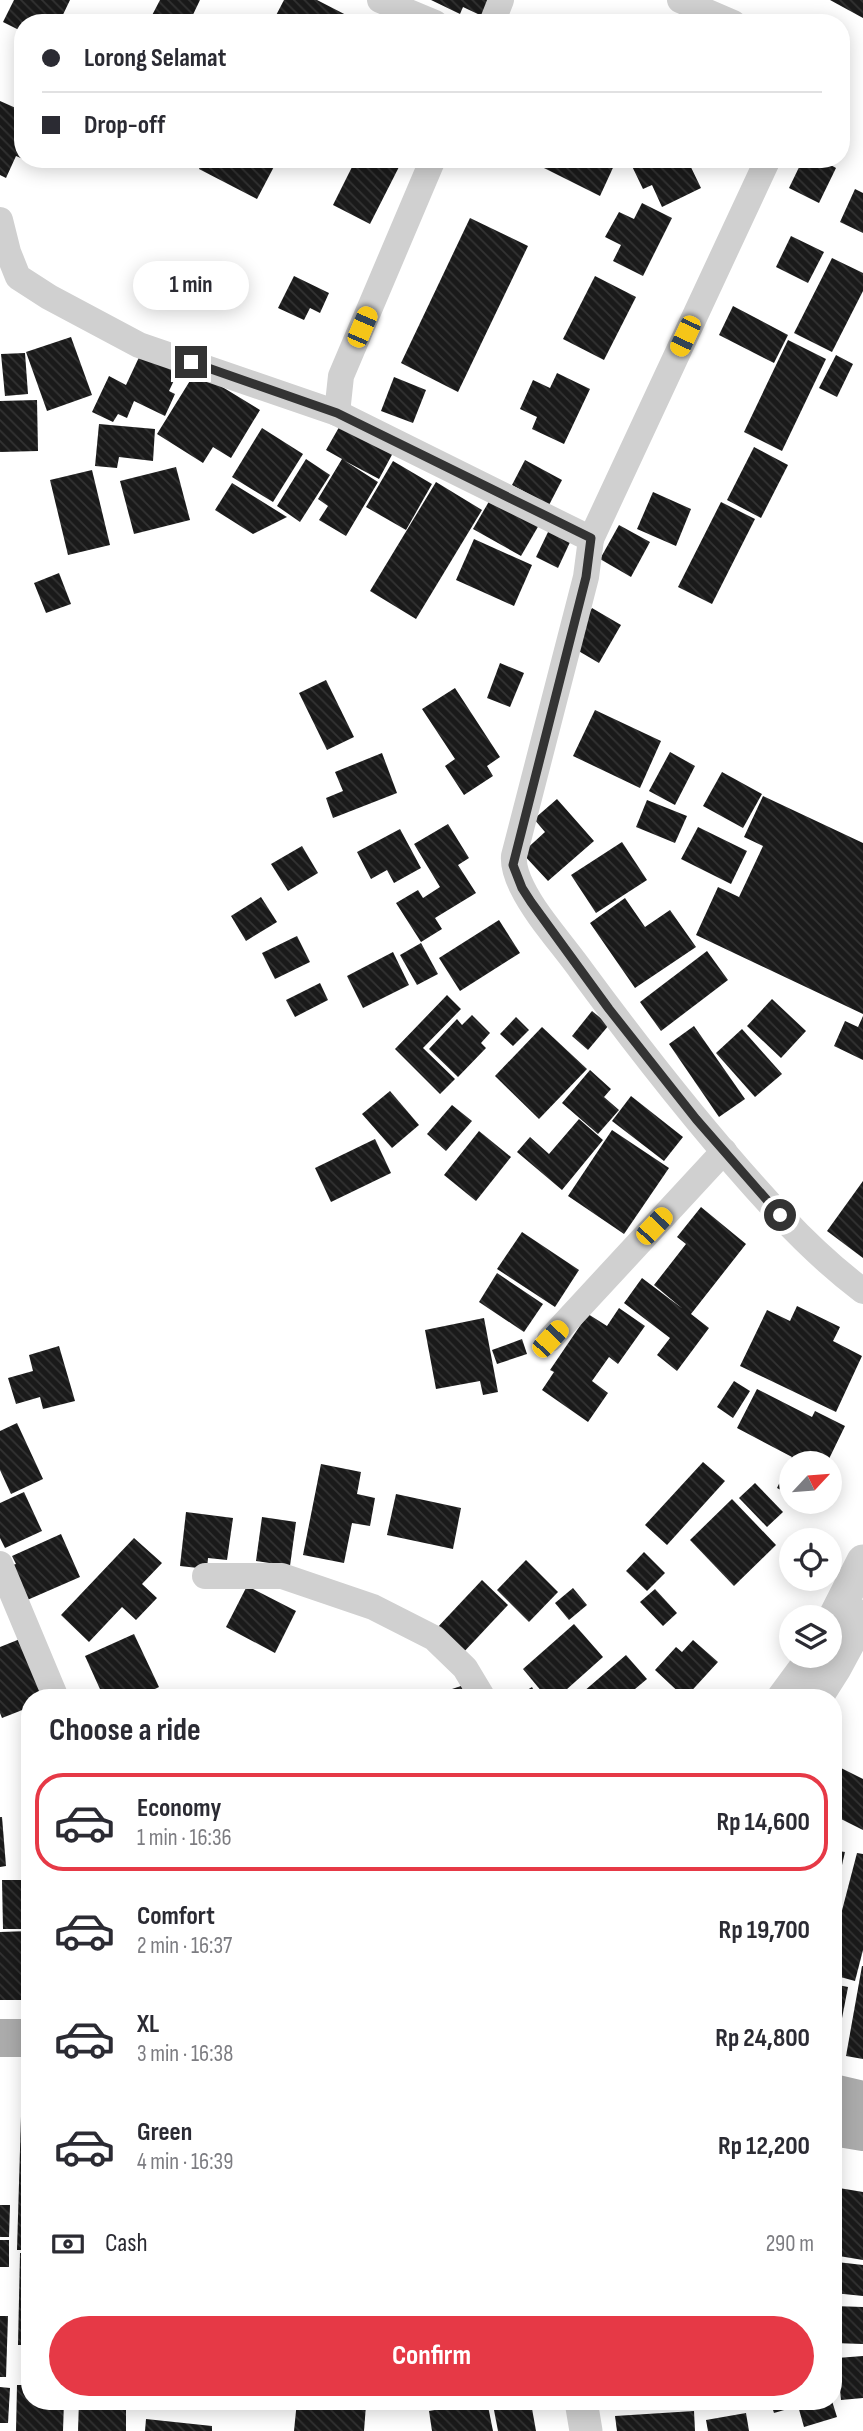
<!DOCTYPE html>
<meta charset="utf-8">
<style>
:root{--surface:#fff;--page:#f7f7f7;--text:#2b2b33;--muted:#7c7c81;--line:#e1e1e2;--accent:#e63946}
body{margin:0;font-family:"Sofia Sans Condensed",sans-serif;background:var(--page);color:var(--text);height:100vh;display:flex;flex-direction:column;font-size:26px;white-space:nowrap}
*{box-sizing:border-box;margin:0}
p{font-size:23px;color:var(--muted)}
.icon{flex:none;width:38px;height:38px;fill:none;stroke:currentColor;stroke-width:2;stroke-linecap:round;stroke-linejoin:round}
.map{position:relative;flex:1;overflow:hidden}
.sheet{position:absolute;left:21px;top:1689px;width:821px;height:721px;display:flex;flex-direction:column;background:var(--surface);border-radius:28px;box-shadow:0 4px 18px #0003}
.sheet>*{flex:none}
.hud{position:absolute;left:14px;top:14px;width:836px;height:154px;border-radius:28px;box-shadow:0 4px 18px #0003;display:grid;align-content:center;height:154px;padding:0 28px;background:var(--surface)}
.needle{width:46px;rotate:64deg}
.tools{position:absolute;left:779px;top:1451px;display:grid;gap:14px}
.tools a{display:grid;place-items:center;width:63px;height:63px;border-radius:50%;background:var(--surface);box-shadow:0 4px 18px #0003;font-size:35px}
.end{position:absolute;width:32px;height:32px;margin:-16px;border:9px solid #333;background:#fff;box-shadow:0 0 0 4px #fff}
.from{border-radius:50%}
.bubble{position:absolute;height:49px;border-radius:24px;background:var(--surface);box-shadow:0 4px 18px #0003;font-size:23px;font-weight:700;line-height:49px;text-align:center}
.car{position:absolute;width:21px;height:42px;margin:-21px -10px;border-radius:9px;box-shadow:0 0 5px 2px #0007;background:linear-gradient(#f5c518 24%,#345 0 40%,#f5c518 0 76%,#345 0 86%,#f5c518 0)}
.hud b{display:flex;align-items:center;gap:24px;height:66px;font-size:26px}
.hud b+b{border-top:2px solid var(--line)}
.hud i{width:18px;height:18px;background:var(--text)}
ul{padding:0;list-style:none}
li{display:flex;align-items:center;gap:21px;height:98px;margin:0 14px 10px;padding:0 14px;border:4px solid transparent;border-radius:28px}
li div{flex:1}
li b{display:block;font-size:26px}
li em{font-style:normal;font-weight:700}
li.active{border-color:var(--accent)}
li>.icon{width:63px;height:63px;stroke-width:1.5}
h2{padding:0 28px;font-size:32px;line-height:84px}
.pay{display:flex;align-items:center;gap:18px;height:77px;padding:0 28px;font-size:26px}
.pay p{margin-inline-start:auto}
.action{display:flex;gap:14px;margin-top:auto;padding:14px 28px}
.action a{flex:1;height:80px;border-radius:42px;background:var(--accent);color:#fff;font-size:28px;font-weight:700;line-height:80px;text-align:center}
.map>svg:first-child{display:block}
.building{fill:url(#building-back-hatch)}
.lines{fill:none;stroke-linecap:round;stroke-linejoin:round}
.minor{stroke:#d0d0d0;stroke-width:26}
.tertiary{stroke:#d0d0d0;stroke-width:33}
.primary{stroke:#ababab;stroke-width:38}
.route{stroke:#333;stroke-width:9}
</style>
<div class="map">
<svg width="863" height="2431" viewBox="0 0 863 2431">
<defs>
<pattern id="building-back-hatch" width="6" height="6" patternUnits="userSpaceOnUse" patternTransform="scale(1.75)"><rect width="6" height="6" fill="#1a1a1a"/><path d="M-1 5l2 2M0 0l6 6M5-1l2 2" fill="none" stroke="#333"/></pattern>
</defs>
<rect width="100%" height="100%" fill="#fff"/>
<g class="building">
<path d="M14 0H70L59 23H23V32L3 22Z"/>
<path d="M160 0H200L189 23H148Z"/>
<path d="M284 0H317L350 17 347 23H272Z"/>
<path d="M431 0H489L482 16 463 7 460 14Z"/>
<path d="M830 0H863V18Z"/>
<path d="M23 98V159L16 156 6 178 0 175V101L18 109Z"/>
<path d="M203 159H278L257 199 199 169Z"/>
<path d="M356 159H403L370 224 333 205Z"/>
<path d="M526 159H617L600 196Z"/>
<path d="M631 159H687L701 188 662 207 652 185 643 189 629 160Z"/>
<path d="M803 159H820L836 168 819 203 789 188Z"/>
<path d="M855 189 863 193V233L840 222Z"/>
<path d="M642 203 672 218 643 276 613 261 621 245 605 237 619 212 634 219Z"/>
<path d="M470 218 528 246 458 392 401 363Z"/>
<path d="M791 236 824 252 808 283 776 267Z"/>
<path d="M832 258 863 273V291L832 352 794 333Z"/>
<path d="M294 276 329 293 320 313 310 308 304 320 278 308Z"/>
<path d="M595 276 636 297 604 360 563 339Z"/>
<path d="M733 306 788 335 774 363 719 335Z"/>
<path d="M71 337 92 395 47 411 26 352Z"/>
<path d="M788 340 826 359 782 451 744 432Z"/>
<path d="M25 353 28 394 5 396 1 354Z"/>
<path d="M141 353 178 372 169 391 175 394 165 416 134 401 127 418 118 414 113 422 92 412 109 376 126 385Z"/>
<path d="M836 355 853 364 837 397 819 388Z"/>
<path d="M196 371 260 410 231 458 213 447 203 463 157 434Z"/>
<path d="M557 373 590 389 564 444 532 429 537 417 520 409 533 380 550 388Z"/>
<path d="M394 377 426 390 413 423 381 411Z"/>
<path d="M37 400 38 451 0 452V401Z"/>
<path d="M342 422 394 451 379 479 345 461 378 482 346 536 319 520 328 506 318 499 342 459 326 450Z"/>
<path d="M99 424 155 429 153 461 119 457 117 468 95 466Z"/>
<path d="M262 428 303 454 273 502 232 477Z"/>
<path d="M754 447 788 465 761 518 727 500Z"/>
<path d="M306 459 330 475 300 522 277 506Z"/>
<path d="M525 460 562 480 549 505 512 485Z"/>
<path d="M393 461 432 484 406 530 366 507Z"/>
<path d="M176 467 190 520 134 534 120 481Z"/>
<path d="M92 470 110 545 68 555 50 480Z"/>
<path d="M436 482 482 510 416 619 370 591Z"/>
<path d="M232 483 287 517 253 534 215 510Z"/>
<path d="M653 492 691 509 676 546 637 529Z"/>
<path d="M491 498 539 525 521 556 473 529Z"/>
<path d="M721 502 755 519 712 604 678 587Z"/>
<path d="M619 525 650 542 631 577 600 559Z"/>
<path d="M549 530 571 540 558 568 536 557Z"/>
<path d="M474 539 532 565 514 606 456 580Z"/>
<path d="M59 573 71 604 46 613 34 583Z"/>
<path d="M592 608 621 625 599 663 570 646Z"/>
<path d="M500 663 524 673 510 707 487 698Z"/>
<path d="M326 680 354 737 327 750 299 693Z"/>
<path d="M455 688 500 757 487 766 493 776 464 795 445 766 455 759 422 709Z"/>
<path d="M595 710 661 741 640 788 573 756Z"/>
<path d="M670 752 695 766 675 805 649 791Z"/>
<path d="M382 753 397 793 333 818 326 798 343 791 335 772Z"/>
<path d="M722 772 762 794 743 828 703 806Z"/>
<path d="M763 796 863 843V1014L696 935 718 887 739 897 763 846 744 837Z"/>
<path d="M557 799 594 841 548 881 522 853 545 832 534 819Z"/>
<path d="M647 800 687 816 675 843 636 827Z"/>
<path d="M448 824 469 858 458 865 476 893 435 918 442 929 421 942 396 903 418 890 423 898 440 887 414 844Z"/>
<path d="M698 827 747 851 731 884 681 859Z"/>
<path d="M400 829 421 868 394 883 387 870 371 879 357 852Z"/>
<path d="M622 842 647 880 596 913 571 875Z"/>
<path d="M302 846 318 873 288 891 271 864Z"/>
<path d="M261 897 277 922 246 941 231 916Z"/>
<path d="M625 898 645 927 670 910 696 947 635 988 590 923Z"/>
<path d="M499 920 520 953 460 991 439 958Z"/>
<path d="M297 936 310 962 275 979 262 953Z"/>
<path d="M421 943 438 974 417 985 400 955Z"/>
<path d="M707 951 728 980 661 1031 640 1002Z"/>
<path d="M393 952 409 985 363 1008 347 976Z"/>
<path d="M320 983 328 1000 295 1017 286 1000Z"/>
<path d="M447 995 461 1009 423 1048 455 1079 440 1094 395 1049Z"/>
<path d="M772 999 806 1031 781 1058 747 1026Z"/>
<path d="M592 1011 609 1025 588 1050 572 1036Z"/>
<path d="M472 1015 490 1033 481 1043 486 1048 458 1077 429 1049 457 1019 462 1025Z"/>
<path d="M863 1016V1060L834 1046 845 1021 858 1027Z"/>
<path d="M516 1017 529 1030 513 1046 500 1034Z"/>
<path d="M694 1026 745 1099 719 1117 669 1044Z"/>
<path d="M542 1027 587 1069 539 1119 495 1076Z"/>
<path d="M742 1029 782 1074 755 1097 716 1053Z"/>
<path d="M590 1070 611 1089 604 1097 619 1110 598 1134 562 1103Z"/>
<path d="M390 1091 419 1125 392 1148 362 1114Z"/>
<path d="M631 1096 683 1137 664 1161 612 1121Z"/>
<path d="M452 1105 472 1121 446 1151 427 1134Z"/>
<path d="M579 1119 603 1140 562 1190 517 1152 530 1137 549 1154Z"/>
<path d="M612 1130 669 1168 624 1234 568 1196Z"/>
<path d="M479 1131 511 1157 476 1201 444 1175Z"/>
<path d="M375 1139 391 1173 331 1202 315 1168Z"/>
<path d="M863 1181V1258L827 1231Z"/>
<path d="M701 1207 746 1244 691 1314 709 1328 677 1371 657 1355 670 1338 624 1303 642 1278 683 1309 654 1285 686 1244 677 1237Z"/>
<path d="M522 1232 579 1270 555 1307 497 1269Z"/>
<path d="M497 1273 543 1304 524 1332 479 1302Z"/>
<path d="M797 1306 840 1327 833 1341 862 1356 836 1412 740 1366 767 1310 790 1321Z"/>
<path d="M619 1308 645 1326 618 1364 609 1357 592 1381 608 1393 588 1422 542 1390 554 1372 550 1370 588 1314 607 1326Z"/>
<path d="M484 1318 498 1392 483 1395 480 1381 436 1389 425 1330Z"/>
<path d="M522 1339 527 1354 497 1364 492 1350Z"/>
<path d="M59 1346 75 1401 43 1409 40 1397 16 1404 8 1378 33 1371 29 1355Z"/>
<path d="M734 1381 750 1391 733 1418 717 1407Z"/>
<path d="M757 1389 812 1417 815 1411 845 1426 827 1463H791V1495L777 1488 792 1457 737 1428Z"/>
<path d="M17 1423 43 1479 11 1494 0 1470V1431Z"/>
<path d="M703 1462 725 1481 667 1545 645 1525Z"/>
<path d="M321 1464 361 1472 357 1494 375 1498 370 1526 352 1523 344 1563 303 1555Z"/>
<path d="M755 1483 783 1512 767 1527 739 1498Z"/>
<path d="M24 1492 42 1531 5 1548 0 1538V1503Z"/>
<path d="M396 1494 461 1508 453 1549 387 1535Z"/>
<path d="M732 1499 776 1545 734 1586 690 1540Z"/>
<path d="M186 1512 233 1518 227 1560 208 1558 207 1569 180 1566Z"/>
<path d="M262 1517 296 1522 290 1566 256 1561Z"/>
<path d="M61 1534 80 1577 25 1601 9 1566 16 1564 12 1556Z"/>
<path d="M134 1538 162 1563 142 1584 157 1598 136 1620 122 1607 89 1642 61 1615Z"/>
<path d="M644 1552 665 1573 647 1591 626 1571Z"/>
<path d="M526 1560 558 1592 529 1622 497 1590Z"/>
<path d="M482 1580 508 1605 461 1655 435 1630Z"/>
<path d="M247 1586 296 1611 275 1653 226 1627Z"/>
<path d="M573 1588 587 1605 569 1620 555 1603Z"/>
<path d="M655 1589 677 1613 663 1626 640 1602Z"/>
<path d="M574 1624 603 1657 557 1698H547L523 1669Z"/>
<path d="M134 1634 159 1687 137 1698H104L85 1656Z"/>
<path d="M20 1639 44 1698H30V1707L2 1718 0 1713V1647Z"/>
<path d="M693 1640 718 1662 685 1698 655 1670 676 1647 682 1652Z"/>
<path d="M626 1655 647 1679 635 1689 642 1698H576Z"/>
<path d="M467 1684 472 1698H439L437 1694Z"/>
<path d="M532 1687 538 1698H514Z"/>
<path d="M833 1764 863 1779V1830L833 1815Z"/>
<path d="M0 1817H2L6 1866 0 1867Z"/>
<path d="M833 1850 845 1852 836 1891 833 1890Z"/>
<path d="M857 1853 863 1854V1950L855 1981 833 1975V1945Z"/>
<path d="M2 1880H27L28 1929H3Z"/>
<path d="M30 1931V2000H0V1932Z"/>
<path d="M862 1966H863V2059L846 2056Z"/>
<path d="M833 1984 848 1987 834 2060 833 2059Z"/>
<path d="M21 2116 30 2117V2250H17Z"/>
<path d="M833 2187 863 2192V2260L833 2255Z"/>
<path d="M0 2205H10L9 2237H0Z"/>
<rect x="0" y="2240" width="9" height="27"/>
<path d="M20 2253H30V2345H18Z"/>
<path d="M837 2262 863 2265V2296L834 2293Z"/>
<path d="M833 2306 863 2307V2344L833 2343Z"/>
<path d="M0 2316H8L6 2377H0Z"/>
<path d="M863 2356V2398L841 2400 837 2358Z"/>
<path d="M17 2385H30V2401H64L63 2431H16Z"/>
<path d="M0 2387 10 2388 8 2423H0Z"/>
<path d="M79 2401H117V2406L126 2407V2431H78Z"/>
<path d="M297 2401 366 2405 364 2431H294Z"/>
<path d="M487 2401 493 2431H432L429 2411Z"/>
<path d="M604 2401H640V2403L605 2406Z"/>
<path d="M770 2401H832L837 2417 804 2427 798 2406 774 2413Z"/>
<path d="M531 2403 536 2431H498L494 2410Z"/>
<path d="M694 2411 695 2431H617L615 2416Z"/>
<path d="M746 2413 749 2431H708L706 2420Z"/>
<path d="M146 2419 212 2426V2431H145Z"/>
</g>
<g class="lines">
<g class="minor">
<path d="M380 0 435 23"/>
<path d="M680 0 733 23"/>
<path d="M492 23 501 0"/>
<path d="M0 220 8 252 18 277 49 297 139 345 337 413 591 539 586 577 514 856C513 867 517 877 522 887 536 916 564 946 583 973 645 1057 710 1140 781 1216 806 1243 833 1268 863 1291"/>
<path d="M337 413 341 376 433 159"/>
<path d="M591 539 768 159"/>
<path d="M550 1339 724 1151"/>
<path d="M0 1564 56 1698"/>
<path d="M205 1576H282L373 1607 434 1638 465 1668 483 1698"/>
</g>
<g class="tertiary">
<path d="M830 1626 863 1561"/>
<path d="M783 1698 814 1656"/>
<path d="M816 1698 835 1668 863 1616"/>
<path d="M581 2401 586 2431"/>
</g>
<g class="primary">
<path d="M0 2038H30"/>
<path d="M833 2093 863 2100"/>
<path d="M833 2127 863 2132"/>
</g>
</g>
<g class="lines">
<path class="route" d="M191 362 337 413 591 538 586 577 513 865 522 888 531 902 609 1009 696 1119 780 1215"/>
</g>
</svg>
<div class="tools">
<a><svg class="needle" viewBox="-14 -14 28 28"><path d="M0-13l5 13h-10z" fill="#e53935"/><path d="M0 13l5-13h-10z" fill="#7c7c81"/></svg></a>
<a><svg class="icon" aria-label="locate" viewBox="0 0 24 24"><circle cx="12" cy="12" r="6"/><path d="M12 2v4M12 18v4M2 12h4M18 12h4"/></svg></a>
<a><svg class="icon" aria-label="layers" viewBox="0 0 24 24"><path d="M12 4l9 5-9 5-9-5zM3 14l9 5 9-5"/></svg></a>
</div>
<i class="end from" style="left:780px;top:1215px"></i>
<i class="end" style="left:191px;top:362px"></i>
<div class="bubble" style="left:133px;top:261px;width:116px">1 min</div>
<i class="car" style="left:362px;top:327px;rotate:23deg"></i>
<i class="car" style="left:685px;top:336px;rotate:205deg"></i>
<i class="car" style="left:654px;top:1226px;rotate:43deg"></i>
<i class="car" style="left:550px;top:1339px;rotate:43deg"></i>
<div class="hud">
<b><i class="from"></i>Lorong Selamat</b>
<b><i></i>Drop-off</b>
</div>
<section class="sheet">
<h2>Choose a ride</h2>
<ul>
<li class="active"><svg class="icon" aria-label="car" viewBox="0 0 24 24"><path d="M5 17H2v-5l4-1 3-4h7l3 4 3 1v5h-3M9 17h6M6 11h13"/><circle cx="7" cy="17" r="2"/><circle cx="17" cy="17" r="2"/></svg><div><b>Economy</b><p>1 min · 16:36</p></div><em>Rp 14,600</em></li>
<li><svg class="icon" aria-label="car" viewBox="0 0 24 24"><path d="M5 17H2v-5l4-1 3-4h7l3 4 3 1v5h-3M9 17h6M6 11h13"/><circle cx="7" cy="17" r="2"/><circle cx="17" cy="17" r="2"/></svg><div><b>Comfort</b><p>2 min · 16:37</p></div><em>Rp 19,700</em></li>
<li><svg class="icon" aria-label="car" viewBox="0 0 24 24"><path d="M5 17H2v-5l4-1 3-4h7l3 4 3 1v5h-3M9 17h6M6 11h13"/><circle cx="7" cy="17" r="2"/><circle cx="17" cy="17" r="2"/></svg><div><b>XL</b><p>3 min · 16:38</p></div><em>Rp 24,800</em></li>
<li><svg class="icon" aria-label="car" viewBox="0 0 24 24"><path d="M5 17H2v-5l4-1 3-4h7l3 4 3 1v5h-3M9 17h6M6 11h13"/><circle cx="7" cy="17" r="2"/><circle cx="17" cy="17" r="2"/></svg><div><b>Green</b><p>4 min · 16:39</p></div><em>Rp 12,200</em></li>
</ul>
<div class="pay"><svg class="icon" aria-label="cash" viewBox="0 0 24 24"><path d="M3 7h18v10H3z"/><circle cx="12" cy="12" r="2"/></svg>Cash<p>290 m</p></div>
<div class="action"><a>Confirm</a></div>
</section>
</div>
